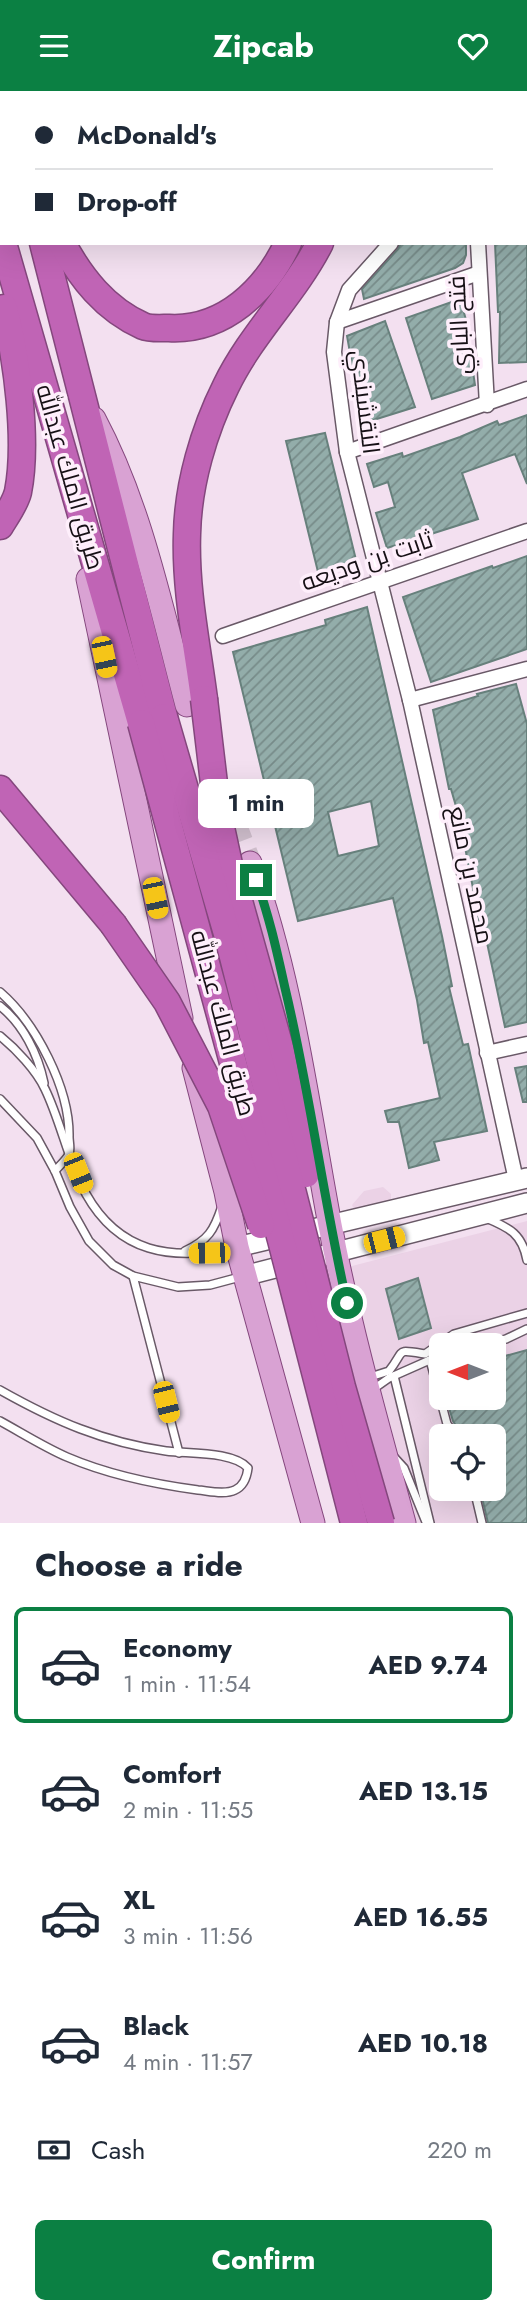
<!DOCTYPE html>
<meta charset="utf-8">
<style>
:root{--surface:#fff;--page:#f6f6f7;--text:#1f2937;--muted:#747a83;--line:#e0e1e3;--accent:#0b8043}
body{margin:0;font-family:Jost,Cairo,sans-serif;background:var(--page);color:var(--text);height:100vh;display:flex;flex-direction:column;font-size:26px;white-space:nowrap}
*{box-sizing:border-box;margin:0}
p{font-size:23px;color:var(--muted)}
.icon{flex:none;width:38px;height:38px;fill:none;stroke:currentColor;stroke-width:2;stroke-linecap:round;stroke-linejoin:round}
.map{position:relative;height:1432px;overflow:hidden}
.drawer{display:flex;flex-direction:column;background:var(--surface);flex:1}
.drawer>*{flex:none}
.guide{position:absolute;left:0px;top:0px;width:528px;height:154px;box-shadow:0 7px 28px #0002;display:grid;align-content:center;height:154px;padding:0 35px;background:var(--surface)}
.needle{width:46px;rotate:270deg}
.controls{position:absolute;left:429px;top:1242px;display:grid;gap:14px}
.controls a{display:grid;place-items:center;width:77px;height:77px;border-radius:10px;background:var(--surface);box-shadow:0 7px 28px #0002;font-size:35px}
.end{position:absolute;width:32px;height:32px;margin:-16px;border:9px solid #0b8043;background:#fff;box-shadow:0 0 0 4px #fff}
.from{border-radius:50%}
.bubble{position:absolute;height:49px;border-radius:10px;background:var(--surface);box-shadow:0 7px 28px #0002;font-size:23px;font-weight:700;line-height:49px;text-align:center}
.car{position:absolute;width:21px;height:42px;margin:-21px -10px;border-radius:9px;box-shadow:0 0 5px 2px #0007;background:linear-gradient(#f5c518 24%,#345 0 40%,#f5c518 0 76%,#345 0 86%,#f5c518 0)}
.guide b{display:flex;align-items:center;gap:24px;height:66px;font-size:26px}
.guide b+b{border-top:2px solid var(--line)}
.guide i{width:18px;height:18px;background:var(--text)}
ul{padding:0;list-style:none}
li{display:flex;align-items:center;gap:21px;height:116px;margin:0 14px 10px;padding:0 21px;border:4px solid transparent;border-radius:10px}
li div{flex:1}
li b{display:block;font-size:26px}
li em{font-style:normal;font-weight:700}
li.on{border-color:var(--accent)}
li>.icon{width:63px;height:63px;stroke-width:1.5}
h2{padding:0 35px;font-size:32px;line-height:84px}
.pay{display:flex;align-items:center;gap:18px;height:77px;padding:0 35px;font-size:26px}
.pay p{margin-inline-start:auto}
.button{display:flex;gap:14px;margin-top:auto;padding:14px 35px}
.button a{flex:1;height:80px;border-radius:10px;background:var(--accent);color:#fff;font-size:28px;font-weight:700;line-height:80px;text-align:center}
header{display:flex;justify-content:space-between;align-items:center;height:91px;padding:0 35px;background:var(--accent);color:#fff;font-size:32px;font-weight:700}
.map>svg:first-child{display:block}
.built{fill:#ebd2e6;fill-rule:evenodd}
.building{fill:url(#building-hatch);stroke:#67807c;stroke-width:2;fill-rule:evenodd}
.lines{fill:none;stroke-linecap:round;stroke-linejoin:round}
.primary-tunnel{stroke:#d2c1cf;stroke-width:23;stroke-dasharray:23 11;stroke-linecap:butt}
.lane-casing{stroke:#695967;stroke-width:10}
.street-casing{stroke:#695967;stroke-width:17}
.secondary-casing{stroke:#695967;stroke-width:22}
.primary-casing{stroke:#84477d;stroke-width:25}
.highway-casing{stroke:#84477d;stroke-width:29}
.lane{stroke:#fff;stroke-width:7}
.street{stroke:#fff;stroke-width:14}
.secondary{stroke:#fff;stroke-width:19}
.primary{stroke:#d9a2d3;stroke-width:23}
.highway{stroke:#c064b5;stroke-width:26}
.rail{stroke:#483f46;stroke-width:4.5;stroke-dasharray:14 7;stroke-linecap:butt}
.highway-bridge-casing{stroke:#84477d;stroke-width:29;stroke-linecap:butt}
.highway-bridge{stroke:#c064b5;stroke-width:26}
.route{stroke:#0b8043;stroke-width:9}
.labels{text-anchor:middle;stroke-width:7;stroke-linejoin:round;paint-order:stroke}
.street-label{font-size:24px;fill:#161015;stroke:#feeffb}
</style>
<header><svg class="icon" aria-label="menu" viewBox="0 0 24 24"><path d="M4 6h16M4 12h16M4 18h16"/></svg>Zipcab<svg class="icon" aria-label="heart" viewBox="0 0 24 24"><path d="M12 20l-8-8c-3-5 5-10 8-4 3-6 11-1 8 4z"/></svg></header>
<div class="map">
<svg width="527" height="1432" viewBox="0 0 527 1432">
<defs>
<pattern id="building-hatch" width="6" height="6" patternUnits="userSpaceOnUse" patternTransform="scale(1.75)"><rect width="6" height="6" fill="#93adaa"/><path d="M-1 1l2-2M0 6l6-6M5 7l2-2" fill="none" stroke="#778b89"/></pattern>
</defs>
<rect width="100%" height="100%" fill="#f3e0f0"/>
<g class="built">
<path d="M383 1096 391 1103V1110L355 1121 352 1114 364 1100Z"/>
<path d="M527 1130V1432H413L347 1180 352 1175ZM441 1255H494V1307H441ZM441 1346H494V1398H441Z"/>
</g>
<g class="building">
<path d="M401 152H466V164L463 172 455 177 364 208 362 198 398 158Z"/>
<path d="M495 152H527V271L499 272 500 221H498Z"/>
<path d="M460 208 471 246 468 247 475 294 432 308 406 227Z"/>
<path d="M385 230 415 316 364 332 352 291 355 290 347 245Z"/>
<path d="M527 324V393L515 363 462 382 478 428 387 457 376 422 395 416 388 391 374 396 367 373 402 362 403 366 460 346 497 330 499 334Z"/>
<path d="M325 342 357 473 319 485 286 350Z"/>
<path d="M527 465V558L431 591 403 506 492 475 493 477Z"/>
<path d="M367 516 442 845 452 895 449 896 463 954 468 953 487 1040 434 1051 439 1069 409 1077 399 1031H388L385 1020 440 1007 428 951 424 952 417 909 393 807 298 830 233 561 326 534 325 529ZM371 710 379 755 338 765 328 721Z"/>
<path d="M516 593 527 633V931L505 936 483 833H480L464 751 466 750 451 698H449L433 619 478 605 477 603Z"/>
<path d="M527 975V1011H523L515 977Z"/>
<path d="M418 1187 431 1237 399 1248 386 1198Z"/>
<path d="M527 1259V1432H488L480 1398H494V1346H463L459 1334 456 1335 453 1330 446 1307H494V1268Z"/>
</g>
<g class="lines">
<path class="primary-tunnel" d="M221 697 250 772"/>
<defs>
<g id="lane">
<path d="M0 901C36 932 70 998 69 1046 69 1051 71 1058 69 1063 67 1068 59 1075 55 1080"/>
<path d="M0 915C23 933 38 963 44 992"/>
<path d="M0 945C16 958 36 979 45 998 61 1031 68 1070 86 1103 119 1162 171 1170 233 1157"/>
<path d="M0 1008 37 1047 55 1080 70 1116 89 1150 113 1174 133 1185 178 1196 210 1194 240 1186"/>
<path d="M486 1127C510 1137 522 1143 527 1169"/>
<path d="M185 1160C208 1149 214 1140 222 1115"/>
<path d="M133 1185 179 1362"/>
<path d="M478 1255 506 1248 527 1238"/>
<path d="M430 1269 447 1333 457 1346"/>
<path d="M394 1285 430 1432"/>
<path d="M367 1287 389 1280C406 1259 394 1258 425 1263L454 1243 527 1222"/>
<path d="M0 1299C55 1330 103 1351 166 1360 188 1363 233 1360 248 1377 247 1385 244 1395 235 1399 225 1404 209 1400 198 1399 153 1393 109 1384 67 1366 44 1356 22 1342 0 1330"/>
<path d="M372 1299 389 1287 441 1264"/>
<path d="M393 1365 404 1377 426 1431"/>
<path d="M474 1398 482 1432"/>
</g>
<g id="street">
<path d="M525 2 527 0"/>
<path d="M391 152 349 199 337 231 334 261 347 361 410 609 516 1089"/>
<path d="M478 152 487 314"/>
<path d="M337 231 479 182"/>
<path d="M347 361 527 298"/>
<path d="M223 545 527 440"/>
<path d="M410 609 527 578"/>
<path d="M487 962 527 953"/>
</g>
<g id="secondary">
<path d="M237 1156 527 1087"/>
<path d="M244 1185 527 1112"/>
</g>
<g id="primary">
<path d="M94 328C141 416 161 517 187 614"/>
<path d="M88 488 181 927"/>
<path d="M250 772C292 889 307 1012 330 1134 349 1234 377 1333 404 1432"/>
<path d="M194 977 226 1101 237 1156 313 1432"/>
</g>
<g id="highway">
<path d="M0 0 2 5"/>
<path d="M20 2 23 0"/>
<path d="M346 2 347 0"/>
<path d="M369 2 370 0"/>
<path d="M3 152 141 632"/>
<path d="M43 152 164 626"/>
<path d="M62 152C81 187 105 218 143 235 150 238 161 237 169 237 224 240 266 199 288 152"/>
<path d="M0 435C6 425 15 413 18 401 28 350 17 267 4 217"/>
<path d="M204 608C197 554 185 498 187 443 188 393 204 339 226 295 251 243 294 203 320 152"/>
<path d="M0 698 113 833"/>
</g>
</defs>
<use href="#lane" class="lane-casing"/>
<use href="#street" class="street-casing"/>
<use href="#secondary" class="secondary-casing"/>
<use href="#primary" class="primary-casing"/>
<use href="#highway" class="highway-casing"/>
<use href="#lane" class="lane"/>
<use href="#street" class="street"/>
<use href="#secondary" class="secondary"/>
<use href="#primary" class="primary"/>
<use href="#highway" class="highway"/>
<path class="rail" d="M425 1 426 0"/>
<defs>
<g id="highway-bridge">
<path d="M204 608 217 718 230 778 281 960 306 1083"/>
<path d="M164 626 228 846 342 1296 381 1432"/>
<path d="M141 632 281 1149 354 1432"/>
<path d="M113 833 167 911 221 1015 261 1134"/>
</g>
</defs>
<use href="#highway-bridge" class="highway-bridge-casing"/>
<use href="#highway-bridge" class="highway-bridge"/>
</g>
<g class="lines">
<path class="route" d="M256 789C269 824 277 861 285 897 310 1001 323 1107 347 1212"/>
</g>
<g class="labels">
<g class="street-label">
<text transform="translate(459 234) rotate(-93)" y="8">فتح الباري</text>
<text transform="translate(365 311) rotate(83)" y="8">النقشبندي</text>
<text transform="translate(70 386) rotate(74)" y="8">طريق الملك عبدالله</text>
<text transform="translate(367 470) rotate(-19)" y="8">ثابت بن وديعه</text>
<text transform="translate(471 784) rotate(78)" y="8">محمد بن مانع</text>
<text transform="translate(223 932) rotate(75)" y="8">طريق الملك عبدالله</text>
</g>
</g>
</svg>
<div class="controls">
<a><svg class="needle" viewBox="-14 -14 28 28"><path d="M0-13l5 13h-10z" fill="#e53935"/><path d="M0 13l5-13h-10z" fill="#747a83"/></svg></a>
<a><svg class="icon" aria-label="locate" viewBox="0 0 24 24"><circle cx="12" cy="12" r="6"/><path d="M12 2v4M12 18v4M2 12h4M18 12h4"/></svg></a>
</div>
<i class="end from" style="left:347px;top:1212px"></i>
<i class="end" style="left:256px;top:789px"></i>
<div class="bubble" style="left:198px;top:688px;width:116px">1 min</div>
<i class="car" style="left:104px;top:566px;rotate:168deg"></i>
<i class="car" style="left:155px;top:807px;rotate:168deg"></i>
<i class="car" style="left:78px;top:1082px;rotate:158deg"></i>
<i class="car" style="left:384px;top:1149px;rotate:76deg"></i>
<i class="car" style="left:209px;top:1162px;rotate:269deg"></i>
<i class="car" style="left:166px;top:1311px;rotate:166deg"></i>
<div class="guide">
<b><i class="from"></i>McDonald's</b>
<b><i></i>Drop-off</b>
</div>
</div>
<section class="drawer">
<h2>Choose a ride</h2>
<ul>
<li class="on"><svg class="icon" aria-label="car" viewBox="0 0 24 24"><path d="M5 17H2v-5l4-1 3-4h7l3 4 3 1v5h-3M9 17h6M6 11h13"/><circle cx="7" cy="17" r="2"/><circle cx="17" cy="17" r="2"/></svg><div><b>Economy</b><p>1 min · 11:54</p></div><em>AED 9.74</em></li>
<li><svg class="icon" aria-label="car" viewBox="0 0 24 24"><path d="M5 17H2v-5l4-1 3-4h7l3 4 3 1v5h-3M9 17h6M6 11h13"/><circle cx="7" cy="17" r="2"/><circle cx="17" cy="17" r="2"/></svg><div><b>Comfort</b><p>2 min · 11:55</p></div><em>AED 13.15</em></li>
<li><svg class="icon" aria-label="car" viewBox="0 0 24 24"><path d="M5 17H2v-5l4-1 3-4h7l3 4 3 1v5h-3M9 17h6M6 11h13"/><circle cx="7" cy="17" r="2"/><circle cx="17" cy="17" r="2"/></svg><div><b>XL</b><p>3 min · 11:56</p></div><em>AED 16.55</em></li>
<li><svg class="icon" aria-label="car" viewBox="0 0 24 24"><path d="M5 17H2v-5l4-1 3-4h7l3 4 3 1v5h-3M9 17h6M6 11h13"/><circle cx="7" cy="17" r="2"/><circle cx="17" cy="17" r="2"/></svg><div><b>Black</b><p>4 min · 11:57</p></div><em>AED 10.18</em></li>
</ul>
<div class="pay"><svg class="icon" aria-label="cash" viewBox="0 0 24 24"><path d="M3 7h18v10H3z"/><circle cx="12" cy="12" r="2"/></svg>Cash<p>220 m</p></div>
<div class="button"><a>Confirm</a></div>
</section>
